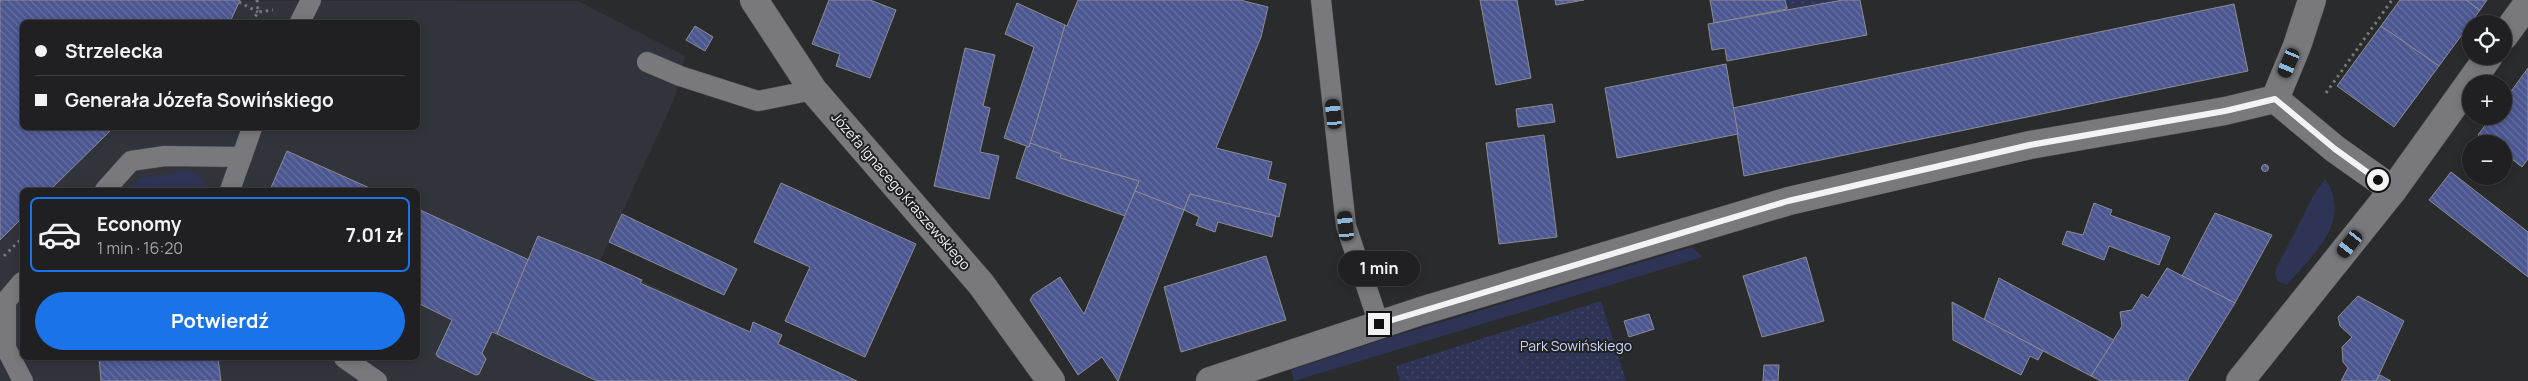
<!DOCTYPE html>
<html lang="pl">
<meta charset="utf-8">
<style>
:root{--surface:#202022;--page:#28282a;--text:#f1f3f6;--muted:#a2a3a5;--line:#3d3e40;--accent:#1a73e8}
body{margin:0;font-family:Manrope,sans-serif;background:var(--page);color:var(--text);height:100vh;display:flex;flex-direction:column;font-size:19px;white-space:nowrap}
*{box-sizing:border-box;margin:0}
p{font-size:16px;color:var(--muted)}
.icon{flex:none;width:28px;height:28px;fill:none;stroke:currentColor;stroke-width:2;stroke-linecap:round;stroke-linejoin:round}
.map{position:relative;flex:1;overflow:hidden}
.panel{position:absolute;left:20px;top:188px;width:400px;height:172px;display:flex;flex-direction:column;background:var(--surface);border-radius:8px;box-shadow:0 2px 8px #0003,0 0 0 1px var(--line)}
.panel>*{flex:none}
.hud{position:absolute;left:20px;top:20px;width:400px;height:110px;border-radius:8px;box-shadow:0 2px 8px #0003,0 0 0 1px var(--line);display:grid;align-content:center;height:110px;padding:0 15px;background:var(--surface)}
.controls{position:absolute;left:2462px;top:15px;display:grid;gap:10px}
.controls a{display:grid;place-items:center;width:50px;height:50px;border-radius:50%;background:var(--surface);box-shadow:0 2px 8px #0003,0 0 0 1px var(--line);font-size:25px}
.end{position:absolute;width:22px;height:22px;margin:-11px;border:6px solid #f3f3f5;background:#111;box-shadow:0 0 0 2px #111}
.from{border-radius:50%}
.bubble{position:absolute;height:35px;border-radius:18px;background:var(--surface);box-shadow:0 2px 8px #0003,0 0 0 1px var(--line);font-size:16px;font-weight:700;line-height:35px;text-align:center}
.car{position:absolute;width:15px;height:30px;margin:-15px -8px;border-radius:6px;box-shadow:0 0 4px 1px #0007;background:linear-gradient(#222 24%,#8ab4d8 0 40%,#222 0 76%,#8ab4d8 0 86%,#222 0)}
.hud b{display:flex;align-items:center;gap:18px;height:48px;font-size:19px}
.hud b+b{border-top:1px solid var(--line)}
.hud i{width:12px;height:12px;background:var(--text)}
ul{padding:9px 0 0;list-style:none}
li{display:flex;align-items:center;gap:15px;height:75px;margin:0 10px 8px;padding:0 5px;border:2px solid transparent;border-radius:8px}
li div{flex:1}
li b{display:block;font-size:19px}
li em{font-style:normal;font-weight:700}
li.current{border-color:var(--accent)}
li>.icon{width:45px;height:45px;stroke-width:1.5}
.action{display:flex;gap:10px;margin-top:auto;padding:10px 15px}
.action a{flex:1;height:58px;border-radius:30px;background:var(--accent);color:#fff;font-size:20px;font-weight:700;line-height:58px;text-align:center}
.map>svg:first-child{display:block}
.built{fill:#32343c;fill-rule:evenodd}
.grass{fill:#2e3456}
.park{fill:url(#park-dots)}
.building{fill:url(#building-back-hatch);stroke:#8b8c8f}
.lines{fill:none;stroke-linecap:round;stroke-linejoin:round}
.service-casing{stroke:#48494b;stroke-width:21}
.minor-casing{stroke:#48494b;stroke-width:29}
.secondary-casing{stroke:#48494b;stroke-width:29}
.path{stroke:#78787a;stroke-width:3;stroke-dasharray:2.5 4;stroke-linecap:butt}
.service{stroke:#79797d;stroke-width:20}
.minor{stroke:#79797d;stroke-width:28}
.secondary{stroke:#79797d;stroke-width:28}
.route{stroke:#f3f3f5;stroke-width:6}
.labels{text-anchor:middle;stroke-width:4;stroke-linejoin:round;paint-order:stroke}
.street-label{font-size:14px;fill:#f3f3f5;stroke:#202123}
.park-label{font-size:14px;fill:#ccd5f8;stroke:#202123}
</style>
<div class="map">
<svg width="2528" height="381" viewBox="0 0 2528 381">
<defs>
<pattern id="park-dots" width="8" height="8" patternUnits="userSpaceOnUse" patternTransform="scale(1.25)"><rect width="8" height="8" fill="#2e3456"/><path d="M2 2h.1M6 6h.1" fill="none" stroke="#424867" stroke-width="1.8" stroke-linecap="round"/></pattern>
<pattern id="building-back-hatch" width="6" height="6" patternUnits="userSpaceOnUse" patternTransform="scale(1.25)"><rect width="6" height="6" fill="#4c5791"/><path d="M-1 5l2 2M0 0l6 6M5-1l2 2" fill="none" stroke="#6670a1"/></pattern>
</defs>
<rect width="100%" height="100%" fill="#2a2b2d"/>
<path class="built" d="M0 0 578 1 685 56 676 95 600 261 857 381H0ZM22 22H418V128H22ZM22 190H418V358H22Z"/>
<g class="grass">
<path d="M190 171 198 175 208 190H125L141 178Z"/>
<path d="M2325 179C2354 221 2312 255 2287 285L2277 281 2275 271 2313 196Z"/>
<path d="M1692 247 1703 257 1294 381 1291 370 1388 338Z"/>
</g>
<g class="park">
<path d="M1785 0H1842L1787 9Z"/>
<path d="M1601 301 1626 381H1400L1396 366Z"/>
</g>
<g class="building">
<path d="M0 0H240L230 22H22V128H113L50 190H22V218L0 240Z"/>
<path d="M829 0H870L896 10 870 78 836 66 840 54 812 44Z"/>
<path d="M1078 0H1240L1268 7 1261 37 1216 148 1272 162 1268 179 1286 184 1279 217 1190 194 1184 210 1135 191 1139 181 1060 158 1061 154 1030 143 1065 25 1067 26Z"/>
<path d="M1480 0H1517L1531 78 1496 85Z"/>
<path d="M1555 0H1584L1556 5Z"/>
<path d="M1710 0H1785L1787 9 1714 23Z"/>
<path d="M1843 0H1860L1867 35 1727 61 1725 48 1712 50 1708 24Z"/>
<path d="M2400 0H2466L2480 10 2439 66 2381 26Z"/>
<path d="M2466 0H2487L2480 10Z"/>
<path d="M1017 3 1065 25 1029 147 1004 138 1034 47 1005 34Z"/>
<path d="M2234 4 2248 71 1744 176 1733 108Z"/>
<path d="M695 26 713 37 705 51 686 40Z"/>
<path d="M2381 26 2439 66 2394 127 2337 86Z"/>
<path d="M965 48 995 55 983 106 990 108 980 152 999 156 989 199 934 186Z"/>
<path d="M1726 64 1738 134 1617 158 1605 88Z"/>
<path d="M2528 68V159L2522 167 2504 153V144H2491L2478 135 2492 116H2504V101Z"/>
<path d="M1552 104 1555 122 1518 127 1516 109Z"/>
<path d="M1544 135 1557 237 1499 244 1486 143Z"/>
<path d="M1030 143 1061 154 1060 158 1139 181 1125 216 1016 178 1026 147H1029Z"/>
<path d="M287 151 374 190H270Z"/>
<circle cx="2265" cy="168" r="3.5"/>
<path d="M2451 172 2528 232V277L2429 200Z"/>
<path d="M781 183 916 244 865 357 785 321 810 267 754 242Z"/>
<path d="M1135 191 1184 210 1118 381 1102 357 1078 375 1030 300 1033 295 1060 277 1084 314Z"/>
<path d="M1190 194 1276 216 1272 237 1218 222 1215 232 1196 225 1199 217 1184 210Z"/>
<path d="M2094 203 2112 210 2110 215 2170 237 2159 265 2109 246 2104 260 2062 244 2067 231 2083 235Z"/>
<path d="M418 209 529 260 497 334 492 332 482 353 486 359 479 374 476 375 438 357 436 354 452 320 418 303Z"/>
<path d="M2215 213 2272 235 2235 303 2182 276Z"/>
<path d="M622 214 737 269 724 295 609 242Z"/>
<path d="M538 236 600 261 642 280 640 283 750 332 753 322 782 335 778 344 857 381H597L497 334Z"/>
<path d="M1266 256 1286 320 1181 352 1164 287Z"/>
<path d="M1806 257 1824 321 1762 337 1743 276Z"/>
<path d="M2167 268 2235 303 2187 381H2101L2091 376 2122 326 2120 312 2132 310 2142 294 2148 298Z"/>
<path d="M1999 278 2114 340 2091 376 1984 320Z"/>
<path d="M2358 296 2404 321 2376 381H2341L2348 368 2343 362 2342 347 2352 337 2340 326 2338 317Z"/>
<path d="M1952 302 2043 351 2038 360 2030 356 2021 375 1953 340Z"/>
<path d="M1649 314 1654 329 1629 337 1624 321Z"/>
<path d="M99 358H218L221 381H101Z"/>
<path d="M1764 365H1779L1778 381H1763Z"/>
<path d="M2380 375 2391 381H2376Z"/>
</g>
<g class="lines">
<defs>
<g id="service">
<path d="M1321 0 1346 226 1379 324"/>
<path d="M300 22 311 0"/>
<path d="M647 62 680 76 758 101 813 90"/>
<path d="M105 190 131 161 165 156 242 157"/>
<path d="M230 190 252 128"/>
<path d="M22 282 6 301V348L23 381"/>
<path d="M344 358 377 381"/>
</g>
<g id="minor">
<path d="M754 0 813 90 981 284 1051 381"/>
<path d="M2312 0 2297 46 2275 99 2335 149 2393 190"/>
<path d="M1210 381 1421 311 1789 201 2030 145 2225 111 2275 99"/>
</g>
<g id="secondary">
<path d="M2504 36 2528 3"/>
<path d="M2240 381 2393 190 2489 56"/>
</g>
</defs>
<use href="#service" class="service-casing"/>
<use href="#minor" class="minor-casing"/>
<use href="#secondary" class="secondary-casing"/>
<g class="path">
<path d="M257 0 258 12"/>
<path d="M239 2 258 12"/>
<path d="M252 22 258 12 273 10"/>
<path d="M2326 93 2392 0"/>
<path d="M4 256 22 238"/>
</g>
<use href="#service" class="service"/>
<use href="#minor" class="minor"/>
<use href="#secondary" class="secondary"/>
</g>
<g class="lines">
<path class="route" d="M1379 324 1788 201 2030 145 2225 111 2275 99 2335 149 2378 180"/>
</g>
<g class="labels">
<g class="street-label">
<text transform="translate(901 191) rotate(49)" y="5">Józefa Ignacego Kraszewskiego</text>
</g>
<g class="park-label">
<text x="1576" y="351">Park Sowińskiego</text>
</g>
</g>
</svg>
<div class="controls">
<a><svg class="icon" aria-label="locate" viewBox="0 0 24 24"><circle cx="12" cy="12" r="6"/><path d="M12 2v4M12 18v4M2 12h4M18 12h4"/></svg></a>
<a>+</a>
<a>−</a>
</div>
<i class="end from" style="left:2378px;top:180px"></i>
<i class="end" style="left:1379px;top:324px"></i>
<div class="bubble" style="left:1338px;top:251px;width:82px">1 min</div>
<i class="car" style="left:2289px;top:63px;rotate:203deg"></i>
<i class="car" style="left:1334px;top:114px;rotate:354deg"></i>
<i class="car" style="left:1346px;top:226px;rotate:354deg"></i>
<i class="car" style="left:2350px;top:244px;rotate:219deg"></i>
<div class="hud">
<b><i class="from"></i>Strzelecka</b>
<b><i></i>Generała Józefa Sowińskiego</b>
</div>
<section class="panel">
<ul>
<li class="current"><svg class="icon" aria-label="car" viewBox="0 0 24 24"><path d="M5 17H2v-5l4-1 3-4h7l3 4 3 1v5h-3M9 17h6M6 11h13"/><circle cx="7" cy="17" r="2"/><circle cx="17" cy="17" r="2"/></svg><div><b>Economy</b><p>1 min · 16:20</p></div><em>7.01 zł</em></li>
</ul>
<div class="action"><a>Potwierdź</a></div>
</section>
</div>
